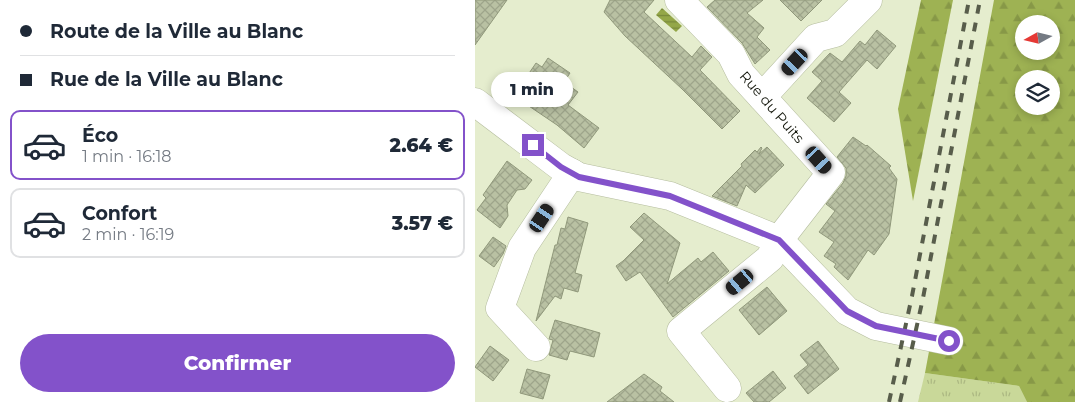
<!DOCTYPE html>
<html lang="fr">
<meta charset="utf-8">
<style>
:root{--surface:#fff;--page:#f6f6f7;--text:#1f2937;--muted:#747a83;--line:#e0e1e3;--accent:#8352ca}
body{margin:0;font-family:Montserrat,sans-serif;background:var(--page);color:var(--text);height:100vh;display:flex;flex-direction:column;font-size:19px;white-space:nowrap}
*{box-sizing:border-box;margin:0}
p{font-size:16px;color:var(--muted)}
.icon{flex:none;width:28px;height:28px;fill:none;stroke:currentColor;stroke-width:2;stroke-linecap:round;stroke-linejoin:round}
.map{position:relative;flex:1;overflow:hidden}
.panel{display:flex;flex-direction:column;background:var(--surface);width:475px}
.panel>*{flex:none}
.hud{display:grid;align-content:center;height:110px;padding:0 20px;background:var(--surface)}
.needle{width:32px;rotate:262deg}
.tools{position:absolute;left:540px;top:15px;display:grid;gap:10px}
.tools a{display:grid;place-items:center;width:45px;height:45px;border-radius:50%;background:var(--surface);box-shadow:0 2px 8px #0003;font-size:25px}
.end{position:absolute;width:22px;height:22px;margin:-11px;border:6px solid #8352ca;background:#fff;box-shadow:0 0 0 2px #fff}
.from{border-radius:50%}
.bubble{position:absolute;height:35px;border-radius:18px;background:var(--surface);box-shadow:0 2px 8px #0003;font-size:16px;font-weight:800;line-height:35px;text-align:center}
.car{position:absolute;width:15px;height:30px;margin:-15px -8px;border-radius:6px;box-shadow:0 0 4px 1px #0007;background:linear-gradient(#222 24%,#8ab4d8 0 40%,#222 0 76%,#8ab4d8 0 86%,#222 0)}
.hud b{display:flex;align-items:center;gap:18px;height:48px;font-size:19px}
.hud b+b{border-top:1px solid var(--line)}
.hud i{width:12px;height:12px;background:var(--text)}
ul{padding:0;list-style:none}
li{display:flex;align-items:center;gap:15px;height:70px;margin:0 10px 8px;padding:0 10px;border:2px solid var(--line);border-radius:10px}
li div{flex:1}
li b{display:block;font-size:19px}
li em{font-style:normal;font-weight:800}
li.selected{border-color:var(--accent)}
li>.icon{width:45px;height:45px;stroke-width:1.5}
.button{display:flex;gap:10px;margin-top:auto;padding:10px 20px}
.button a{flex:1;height:58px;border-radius:30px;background:var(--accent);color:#fff;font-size:20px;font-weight:800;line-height:58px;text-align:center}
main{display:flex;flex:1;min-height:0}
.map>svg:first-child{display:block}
.grass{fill:url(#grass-tufts)}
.forest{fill:url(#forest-firs);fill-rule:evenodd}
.water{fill:url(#water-rules)}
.building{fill:url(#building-cross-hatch);stroke:#90987b}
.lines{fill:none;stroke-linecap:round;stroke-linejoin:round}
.minor-casing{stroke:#b5bd9f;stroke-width:29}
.minor{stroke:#fff;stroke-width:28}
.rail{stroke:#585d4b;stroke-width:4;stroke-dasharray:9 9;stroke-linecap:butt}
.route{stroke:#8352ca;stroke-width:6}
.labels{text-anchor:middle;stroke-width:5;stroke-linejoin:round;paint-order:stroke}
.street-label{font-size:14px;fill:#12150a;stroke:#fff}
</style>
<main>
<section class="panel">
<div class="hud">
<b><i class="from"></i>Route de la Ville au Blanc</b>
<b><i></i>Rue de la Ville au Blanc</b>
</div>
<ul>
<li class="selected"><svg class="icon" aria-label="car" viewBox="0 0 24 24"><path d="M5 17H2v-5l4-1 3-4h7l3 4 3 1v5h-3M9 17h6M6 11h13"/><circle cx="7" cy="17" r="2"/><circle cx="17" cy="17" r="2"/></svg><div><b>Éco</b><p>1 min · 16:18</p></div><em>2.64 €</em></li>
<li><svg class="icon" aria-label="car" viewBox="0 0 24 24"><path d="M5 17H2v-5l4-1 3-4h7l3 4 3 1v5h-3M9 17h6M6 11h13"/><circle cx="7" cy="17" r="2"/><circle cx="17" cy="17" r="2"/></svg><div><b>Confort</b><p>2 min · 16:19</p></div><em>3.57 €</em></li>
</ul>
<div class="button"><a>Confirmer</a></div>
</section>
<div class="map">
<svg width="600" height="402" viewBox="0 0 600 402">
<defs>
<pattern id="grass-tufts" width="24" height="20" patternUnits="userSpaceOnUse" patternTransform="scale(1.25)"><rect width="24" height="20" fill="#c9d899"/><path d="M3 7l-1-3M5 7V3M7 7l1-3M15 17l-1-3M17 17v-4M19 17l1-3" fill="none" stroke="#acb882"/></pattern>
<pattern id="forest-firs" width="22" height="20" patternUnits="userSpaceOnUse" patternTransform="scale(1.25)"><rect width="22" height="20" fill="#9eb253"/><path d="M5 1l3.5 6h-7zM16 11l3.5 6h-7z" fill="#879847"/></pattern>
<pattern id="water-rules" width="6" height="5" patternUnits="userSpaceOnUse" patternTransform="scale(1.25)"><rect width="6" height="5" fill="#94a748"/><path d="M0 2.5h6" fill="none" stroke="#77873a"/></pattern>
<pattern id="building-cross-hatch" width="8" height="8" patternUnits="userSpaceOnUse" patternTransform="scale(1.25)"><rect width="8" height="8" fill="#b9c1a3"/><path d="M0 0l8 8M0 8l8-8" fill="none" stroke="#9ea58b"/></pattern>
</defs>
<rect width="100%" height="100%" fill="#e5edce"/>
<path class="grass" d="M450 373 544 386 552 402H443Z"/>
<g class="forest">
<path d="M446 0H478L438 201 423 109Z"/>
<path d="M519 0H600V402H552L544 386 450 373ZM549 24H576V51H549ZM549 79H576V106H549Z"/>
</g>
<path class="water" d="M187 8 207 26 201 32 181 15Z"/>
<g class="building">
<path d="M0 0H32L0 45Z"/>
<path d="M135 0H179L169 12 217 57 226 46 237 57 225 70 265 111 247 129 207 89 150 36 129 12Z"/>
<path d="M240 0H288L272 13 289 28 282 37 295 50 280 64 267 43 232 7Z"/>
<path d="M305 0H347L326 21Z"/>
<path d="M402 30 421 46 402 69 392 60 364 92 376 103 359 122 332 98 347 81 337 72 355 53 367 62 385 41 390 45Z"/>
<path d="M73 58 95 73 89 82 103 92 93 105 124 128 109 148 82 125 45 100 48 95 42 91 61 63 67 67Z"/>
<path d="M378 137 391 146 392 145 416 166 414 168 422 179 414 234 399 255 393 250 373 280 359 267 361 264 349 256 359 242 344 232 360 211 351 204 368 183 371 176V168L362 157Z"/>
<path d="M286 147 287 148 284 154 292 147 309 165 280 193 271 185 262 206 237 196 267 166 266 164 280 150 282 152Z"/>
<path d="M32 161 57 180 50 189 42 190 32 205 33 216 25 228 2 210 11 198 8 195Z"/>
<path d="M169 213 205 243 192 284 223 258 226 262 238 252 254 271 198 317 165 272 151 281 141 266 148 261 169 240 155 227Z"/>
<path d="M93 217 113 223 100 273 107 275 103 292 89 288 86 299 80 296 61 321 80 245H82L86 228 90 229Z"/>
<path d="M18 237 31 246 28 254 19 267 4 256Z"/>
<path d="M292 287 312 311 284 335 264 310Z"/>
<path d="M80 320 125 333 119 357 95 351 92 360 74 355 78 340 74 339Z"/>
<path d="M343 341 364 369 333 394 319 376 333 365 325 355Z"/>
<path d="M15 346 34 360 18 381 0 367Z"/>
<path d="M52 369 75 375 68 399 45 393Z"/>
<path d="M298 371 311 388 294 402H279L271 393Z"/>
<path d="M169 374 187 387 185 391 199 402H132Z"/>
</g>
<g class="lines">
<defs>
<g id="minor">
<path d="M204 0 256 54 266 74 356 173 304 240 295 258 206 331 252 388"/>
<path d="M287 97 341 38 360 33 393 0"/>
<path d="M0 102 86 167 104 177 195 196 304 240 372 311 401 326 474 341"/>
<path d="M61 347 25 308 47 248 97 173"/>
</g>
</defs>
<use href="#minor" class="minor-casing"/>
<use href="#minor" class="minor"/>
<g class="rail">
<path d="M414 402 437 296 494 0"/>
<path d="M425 402 448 298 505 0"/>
</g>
</g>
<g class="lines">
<path class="route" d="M58 145 86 167 104 177 195 196 304 240 372 311 401 326 474 341"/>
</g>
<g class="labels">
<g class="street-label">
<text transform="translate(297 107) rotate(49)" y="5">Rue du Puits</text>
</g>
</g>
</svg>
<div class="tools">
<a><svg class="needle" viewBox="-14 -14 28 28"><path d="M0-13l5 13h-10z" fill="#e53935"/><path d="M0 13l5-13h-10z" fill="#747a83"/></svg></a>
<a><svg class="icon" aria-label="layers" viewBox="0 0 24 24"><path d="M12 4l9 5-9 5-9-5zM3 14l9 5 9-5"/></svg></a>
</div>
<i class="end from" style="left:474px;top:341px"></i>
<i class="end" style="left:58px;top:145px"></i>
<div class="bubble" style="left:16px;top:72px;width:82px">1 min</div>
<i class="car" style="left:320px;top:62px;rotate:223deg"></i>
<i class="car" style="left:344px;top:160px;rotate:138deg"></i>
<i class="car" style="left:67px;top:218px;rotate:34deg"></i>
<i class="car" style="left:265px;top:282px;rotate:230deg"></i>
</div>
</main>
